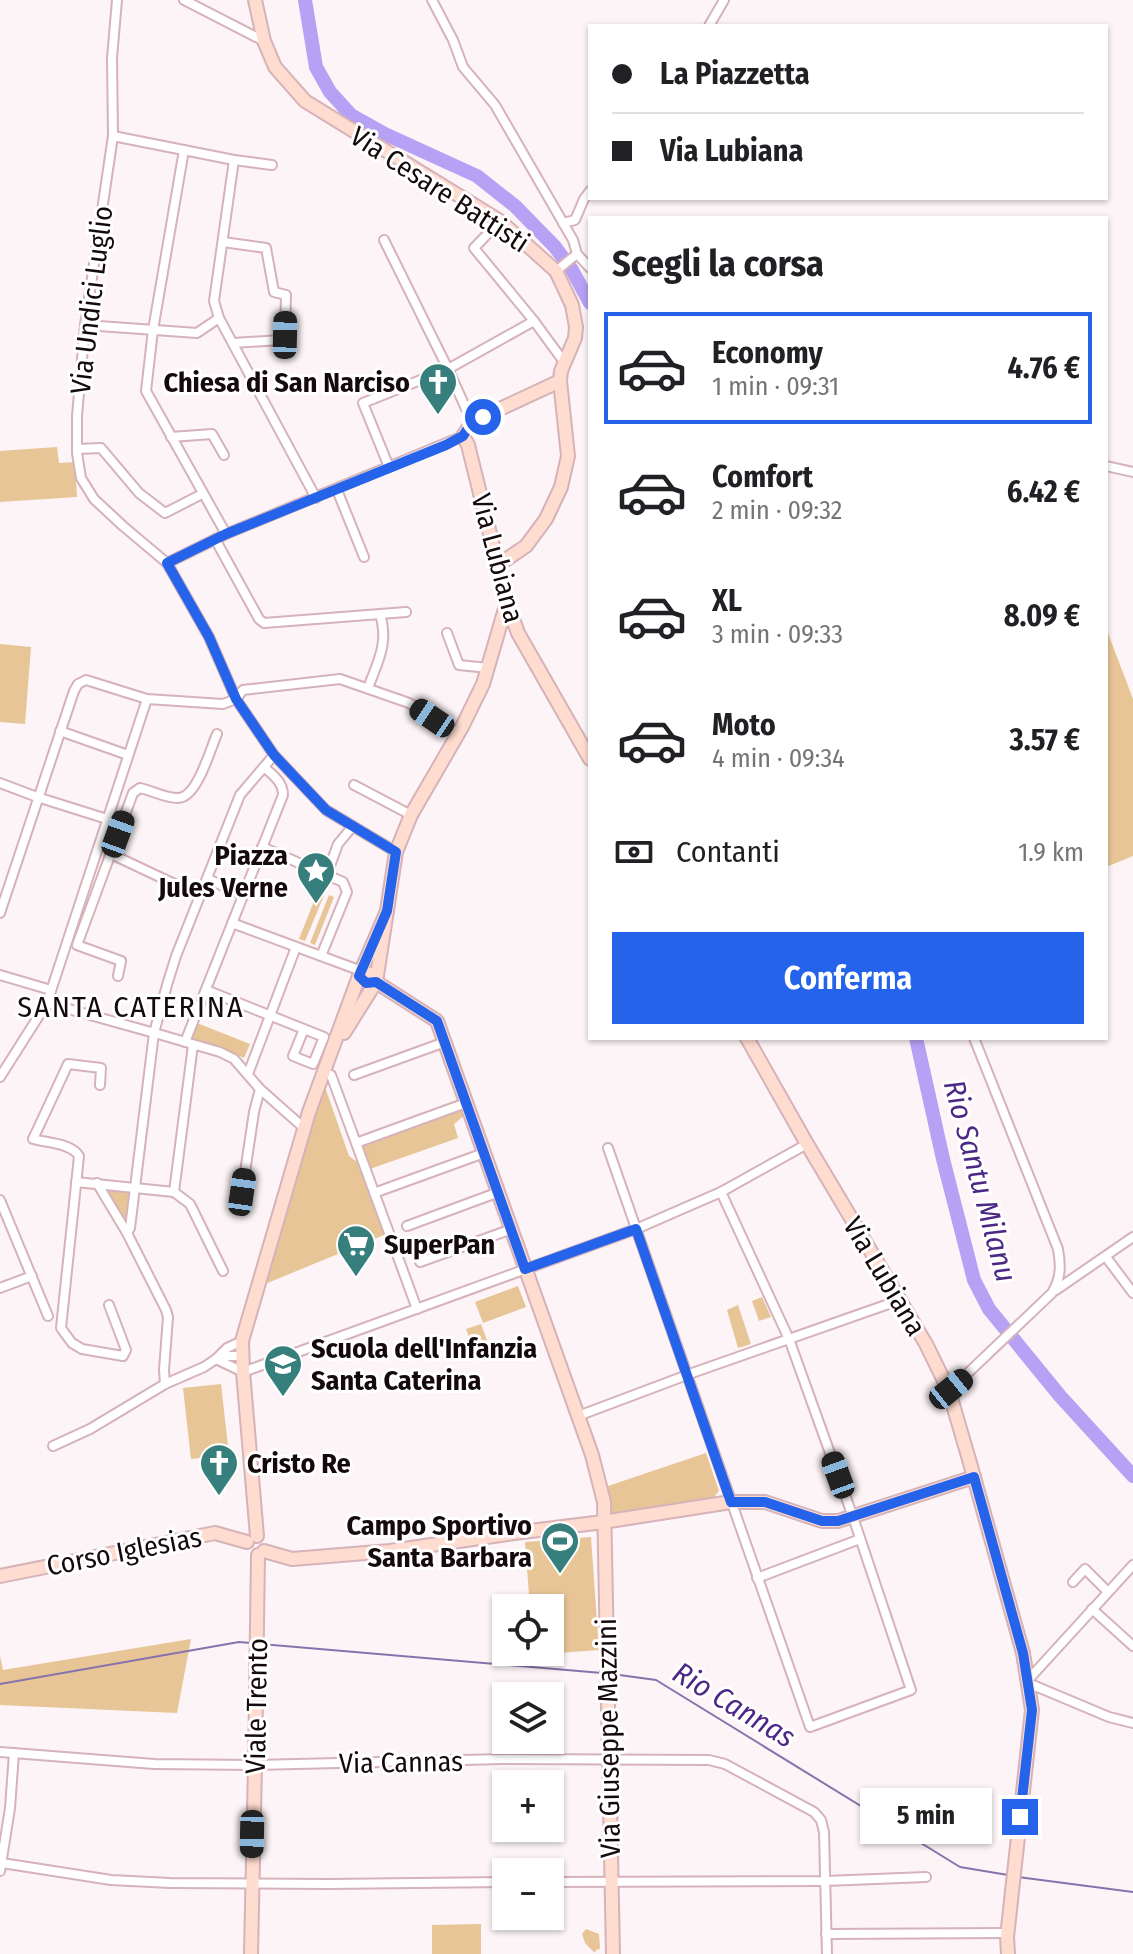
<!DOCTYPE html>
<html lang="it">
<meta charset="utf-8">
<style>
:root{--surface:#fff;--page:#f6f6f6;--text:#202124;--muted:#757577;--line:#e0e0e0;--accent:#2563eb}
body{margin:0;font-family:"Fira Sans Condensed",sans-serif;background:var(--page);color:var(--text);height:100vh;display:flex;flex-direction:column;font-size:30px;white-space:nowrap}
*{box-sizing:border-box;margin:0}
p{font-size:26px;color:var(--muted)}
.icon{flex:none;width:44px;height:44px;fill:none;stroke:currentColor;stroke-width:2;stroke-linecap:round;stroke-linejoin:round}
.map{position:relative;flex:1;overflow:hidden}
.drawer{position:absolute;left:588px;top:216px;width:520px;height:824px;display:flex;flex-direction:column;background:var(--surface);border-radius:0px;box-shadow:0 2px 6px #0004}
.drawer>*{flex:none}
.guide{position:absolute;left:588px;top:24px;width:520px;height:176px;border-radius:0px;box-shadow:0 2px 6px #0004;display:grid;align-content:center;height:176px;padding:0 24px;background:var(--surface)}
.fabs{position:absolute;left:492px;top:1594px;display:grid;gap:16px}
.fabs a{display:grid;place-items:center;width:72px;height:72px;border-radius:0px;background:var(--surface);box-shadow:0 2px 6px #0004;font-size:40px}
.end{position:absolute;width:36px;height:36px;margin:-18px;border:10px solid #2563eb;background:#fff;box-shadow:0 0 0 4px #fff}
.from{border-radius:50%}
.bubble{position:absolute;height:56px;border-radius:0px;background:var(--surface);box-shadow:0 2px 6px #0004;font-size:26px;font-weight:700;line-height:56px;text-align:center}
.car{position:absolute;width:24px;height:48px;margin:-24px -12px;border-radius:10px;box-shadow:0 0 6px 2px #0007;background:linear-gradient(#222 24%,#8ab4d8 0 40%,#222 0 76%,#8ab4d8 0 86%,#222 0)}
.guide b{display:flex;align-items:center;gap:28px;height:76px;font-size:30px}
.guide b+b{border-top:2px solid var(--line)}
.guide i{width:20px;height:20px;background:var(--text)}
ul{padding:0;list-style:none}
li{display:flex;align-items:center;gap:24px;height:112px;margin:0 16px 12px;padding:0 8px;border:4px solid transparent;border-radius:0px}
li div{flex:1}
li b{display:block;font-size:30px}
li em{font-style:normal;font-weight:700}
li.active{border-color:var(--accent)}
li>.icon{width:72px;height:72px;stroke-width:1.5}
h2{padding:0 24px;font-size:36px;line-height:96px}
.pay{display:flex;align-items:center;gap:20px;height:88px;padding:0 24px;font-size:30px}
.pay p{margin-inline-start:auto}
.cta{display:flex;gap:16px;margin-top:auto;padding:16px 24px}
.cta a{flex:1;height:92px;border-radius:0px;background:var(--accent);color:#fff;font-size:32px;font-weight:700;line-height:92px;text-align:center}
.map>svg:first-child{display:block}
.green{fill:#e7c597}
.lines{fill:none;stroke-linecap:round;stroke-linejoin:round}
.stream{stroke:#8673ae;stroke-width:2}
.river{stroke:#b7a1f4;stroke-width:14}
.street-casing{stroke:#d6b2b9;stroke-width:12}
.secondary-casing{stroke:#d6b2b9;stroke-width:16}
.street{stroke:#fff;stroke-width:8}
.secondary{stroke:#ffdcd0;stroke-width:12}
.route{stroke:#2563eb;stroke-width:10}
.labels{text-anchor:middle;stroke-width:6;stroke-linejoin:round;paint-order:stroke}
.street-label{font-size:28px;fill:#14090b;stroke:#fff}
.poi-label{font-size:28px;font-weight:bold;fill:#14090b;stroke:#fff;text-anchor:end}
.neighbourhood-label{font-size:30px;letter-spacing:2px;fill:#14090b;stroke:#fff}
.water-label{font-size:30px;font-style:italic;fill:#4b2786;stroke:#fff}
</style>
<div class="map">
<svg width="1133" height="1954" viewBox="0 0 1133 1954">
<rect width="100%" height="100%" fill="#fcf4f6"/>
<g class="green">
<path d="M57 447 59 463 75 462 77 497 0 502V451Z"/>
<path d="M1106 628 1133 699V856L1106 867Z"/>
<path d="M0 644 31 647 25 724 0 722Z"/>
<path d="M318 891 325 893 305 941 299 939Z"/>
<path d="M329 895 334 897 315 945 310 943Z"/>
<path d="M197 1023 250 1044 244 1058 222 1048 190 1038Z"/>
<path d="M324 1084 349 1156 357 1162 384 1235 265 1284Z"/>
<path d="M462 1109 465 1115 454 1124 458 1138 370 1169 361 1146Z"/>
<path d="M105 1189 129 1192 125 1222Z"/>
<path d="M518 1286 526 1307 483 1323 475 1302Z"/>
<path d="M762 1297 771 1317 759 1321 752 1301Z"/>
<path d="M738 1305 751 1344 738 1348 727 1310Z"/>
<path d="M481 1324 491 1351 476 1356 466 1329Z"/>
<path d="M221 1384 229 1455 191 1459 183 1388Z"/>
<path d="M706 1453 719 1491 714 1497 612 1513 608 1486Z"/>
<path d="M591 1537 599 1650 533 1655V1652H550V1608H530L525 1542Z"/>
<path d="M191 1639 177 1713 0 1705V1656L3 1670Z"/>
<path d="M481 1924V1954H432V1925Z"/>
<path d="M586 1929 599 1934 600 1949 596 1950 595 1953 585 1943 582 1934Z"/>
</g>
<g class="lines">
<g class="stream">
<path d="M261 1644 602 1673"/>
<path d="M612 1674 656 1680 960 1867 1008 1875"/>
<path d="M0 1684 239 1642 251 1643"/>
<path d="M1018 1877 1133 1892"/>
</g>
<g class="river">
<path d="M305 0 316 67 330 92 351 115 385 134 477 176 515 206 555 247 572 270 590 303"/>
<path d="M916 1038 943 1159 974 1280 989 1309 1060 1396 1133 1476"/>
</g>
<defs>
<g id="street">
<path d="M117 0 112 58 113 136 85 325 77 416V453L81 478 94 499 123 526 167 563 209 637 236 699 274 755 326 810 396 852"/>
<path d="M184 0 264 41"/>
<path d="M432 0 453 40 463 67 495 105 573 240 577 254 556 271"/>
<path d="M709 26 724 0"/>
<path d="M113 136 234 160 272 165"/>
<path d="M184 150 153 330 146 391 226 534"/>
<path d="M234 160 214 301 219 318 316 498"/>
<path d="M500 221 474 248 534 321 564 362"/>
<path d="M563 223 575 220 584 199 590 191"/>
<path d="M384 240 448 369 472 422"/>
<path d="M223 242 266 248 274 292 286 295 285 335 281 340 233 343"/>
<path d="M577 254 590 268"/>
<path d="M85 325 197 333 219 318"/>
<path d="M171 437 212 434 224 455"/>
<path d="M77 449 101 448 139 493 165 513 202 494"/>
<path d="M1106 466 1133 472"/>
<path d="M389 467 363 403 448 369 534 321"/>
<path d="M337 490 364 557"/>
<path d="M215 539 259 619 264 623 406 612"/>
<path d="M167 563 226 534 463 436"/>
<path d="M447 633 459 665 488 668"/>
<path d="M368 688C378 661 389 643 380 614"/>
<path d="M60 731 128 755"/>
<path d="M0 783 37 797 107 819"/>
<path d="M354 785 411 815"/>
<path d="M262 847 343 882 347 892 321 956"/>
<path d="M111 854 200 896"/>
<path d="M327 874 338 844 353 826"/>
<path d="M208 879 243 895"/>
<path d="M0 913 74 691 78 684 86 680 147 699 223 704 236 699 243 690 340 679 409 703 458 733"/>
<path d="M232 923 356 969"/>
<path d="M0 975 51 990"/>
<path d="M118 976 121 961 77 945 133 793 140 788C153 791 165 798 178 798 197 798 210 750 217 734"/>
<path d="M206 990 324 1037 313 1064 293 1056 304 1029"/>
<path d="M47 1003 158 1034 220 1052 234 1059 260 1089 304 1128"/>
<path d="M185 1042 283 795C283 782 273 775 264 767"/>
<path d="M325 1072 331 1075 417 1309"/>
<path d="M248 1074 296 947"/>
<path d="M354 1075 445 1042"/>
<path d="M0 1077 47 1003 147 699"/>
<path d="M100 1085 101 1068 68 1064 33 1139C47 1143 71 1143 79 1156L61 1328 72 1343 82 1349 123 1356 126 1350 109 1305"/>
<path d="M356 1143 466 1103"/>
<path d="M608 1148 810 1727 911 1690 853 1517 789 1339 721 1192"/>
<path d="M76 1182 174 1192 190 1204 223 1271"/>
<path d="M97 1183 127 1233 166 1310 168 1317 164 1370 165 1384"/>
<path d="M174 1192 193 1045"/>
<path d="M242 1192 254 1112 260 1089"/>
<path d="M374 1193 484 1153"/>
<path d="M0 1200 48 1316"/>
<path d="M407 1226 499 1192"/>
<path d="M127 1233 130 1228 154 1033 167 985 176 956 240 795 274 755"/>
<path d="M1106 1257 1133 1293"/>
<path d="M420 1262 512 1229"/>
<path d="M0 1288 32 1276"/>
<path d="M1056 1290 1133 1237"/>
<path d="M216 1359 243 1372 636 1229 721 1192 807 1144"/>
<path d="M217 1359 225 1356H242"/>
<path d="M949 1391 1052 1293C1061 1278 1061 1266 1058 1249L974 1038"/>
<path d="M578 1416 695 1372 900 1300"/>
<path d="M53 1446 90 1429 165 1384 204 1367 216 1359 227 1348 242 1341"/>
<path d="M757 1578 860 1539"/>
<path d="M1073 1582 1085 1569 1108 1592"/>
<path d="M1092 1609 1133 1646"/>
<path d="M1028 1680 1133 1565"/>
<path d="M1028 1683 1109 1717 1133 1723"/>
<path d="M0 1752 154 1764 255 1765 504 1759 709 1760 725 1764 814 1812 821 1820 824 1832 827 1954"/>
<path d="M2 1863 111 1880 170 1883 328 1884 506 1882"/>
<path d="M0 1871 10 1808 14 1753"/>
<path d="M550 1882 825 1881 926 1877"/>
<path d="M826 1934 1008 1933"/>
</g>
<g id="secondary">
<path d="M255 0 264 41 275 67 305 101 500 221 556 271 572 305 576 327 575 338 561 371 560 381 568 456 561 487 546 519 526 546 498 565"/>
<path d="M560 381 472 422 463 436 468 445 507 602 518 633 590 759"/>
<path d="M359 976 371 974 376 982 437 1021 592 1455 604 1502 613 1954"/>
<path d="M344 1033 376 982 396 852 411 815 462 727 483 684 507 602"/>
<path d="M747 1038 807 1144 926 1344 949 1391 970 1463 1023 1653 1032 1710 1007 1937 1008 1954"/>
<path d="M257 1536 243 1372 242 1341 309 1112 359 976 387 911"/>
<path d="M264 1551 292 1559 390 1551 514 1533 603 1522 731 1502H765L822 1521H838L974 1477"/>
<path d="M0 1576 215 1533 247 1542"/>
<path d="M251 1954 255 1765 258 1555"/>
</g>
</defs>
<use href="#street" class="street-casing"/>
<use href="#secondary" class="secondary-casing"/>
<use href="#street" class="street"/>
<use href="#secondary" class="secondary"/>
</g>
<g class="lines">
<path class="route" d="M483 417 472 422 463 436 446 445 226 534 167 563 209 637 236 699 274 755 326 810 396 852 387 911 359 976 366 983 376 982 437 1021 525 1269 636 1229 731 1502H765L822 1521H838L974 1477 1023 1653 1032 1710 1020 1817"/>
</g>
<defs>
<symbol id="church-pin" viewBox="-11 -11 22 30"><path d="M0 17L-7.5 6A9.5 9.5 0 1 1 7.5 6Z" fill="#367f7c" stroke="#fff"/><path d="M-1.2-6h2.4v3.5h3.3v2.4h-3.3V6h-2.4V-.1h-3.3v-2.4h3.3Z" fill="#fff"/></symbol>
<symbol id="sight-pin" viewBox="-11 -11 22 30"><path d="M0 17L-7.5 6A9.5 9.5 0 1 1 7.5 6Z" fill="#367f7c" stroke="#fff"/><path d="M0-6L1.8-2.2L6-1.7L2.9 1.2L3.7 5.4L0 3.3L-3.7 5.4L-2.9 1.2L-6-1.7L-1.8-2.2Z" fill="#fff"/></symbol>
<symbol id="supermarket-pin" viewBox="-11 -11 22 30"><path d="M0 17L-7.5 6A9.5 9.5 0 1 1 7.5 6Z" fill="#367f7c" stroke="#fff"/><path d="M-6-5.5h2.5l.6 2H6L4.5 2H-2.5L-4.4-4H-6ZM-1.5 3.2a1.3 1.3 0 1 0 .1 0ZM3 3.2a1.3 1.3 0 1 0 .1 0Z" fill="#fff"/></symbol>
<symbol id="school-pin" viewBox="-11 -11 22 30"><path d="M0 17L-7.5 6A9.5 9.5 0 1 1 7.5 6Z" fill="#367f7c" stroke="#fff"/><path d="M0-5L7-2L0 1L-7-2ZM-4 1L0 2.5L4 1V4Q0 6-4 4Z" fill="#fff"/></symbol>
<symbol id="stadium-pin" viewBox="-11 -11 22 30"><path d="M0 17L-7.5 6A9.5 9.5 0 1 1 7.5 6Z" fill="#367f7c" stroke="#fff"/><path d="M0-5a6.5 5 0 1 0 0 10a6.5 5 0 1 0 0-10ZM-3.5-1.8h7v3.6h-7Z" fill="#fff"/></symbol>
</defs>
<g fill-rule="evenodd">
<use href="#church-pin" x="416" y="360" width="44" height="60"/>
<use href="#sight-pin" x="294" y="849" width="44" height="60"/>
<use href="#supermarket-pin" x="334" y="1222" width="44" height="60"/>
<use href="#school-pin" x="261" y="1342" width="44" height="60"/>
<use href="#church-pin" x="197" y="1441" width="44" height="60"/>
<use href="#stadium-pin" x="538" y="1519" width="44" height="60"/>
</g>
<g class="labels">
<g class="street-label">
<text transform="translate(440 189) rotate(33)" y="10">Via Cesare Battisti</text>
<text transform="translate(91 300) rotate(-83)" y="10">Via Undici Luglio</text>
<text transform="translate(498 558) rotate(75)" y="10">Via Lubiana</text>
<text transform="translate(885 1276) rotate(59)" y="10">Via Lubiana</text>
<text transform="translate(124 1551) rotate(-11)" y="10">Corso Iglesias</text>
<text transform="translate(256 1706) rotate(-89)" y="10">Viale Trento</text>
<text transform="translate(608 1738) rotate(-91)" y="10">Via Giuseppe Mazzini</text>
<text transform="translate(401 1762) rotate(-1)" y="10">Via Cannas</text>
</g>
<g class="poi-label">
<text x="410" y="392">Chiesa di San Narciso</text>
<text x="288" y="865">Piazza<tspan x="288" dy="32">Jules Verne</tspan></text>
<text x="384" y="1254" text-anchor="start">SuperPan</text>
<text x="311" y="1358" text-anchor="start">Scuola dell'Infanzia<tspan x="311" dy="32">Santa Caterina</tspan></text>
<text x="247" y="1473" text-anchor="start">Cristo Re</text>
<text x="532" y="1535">Campo Sportivo<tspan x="532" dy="32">Santa Barbara</tspan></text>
</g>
<g class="neighbourhood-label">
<text x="131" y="1017">SANTA CATERINA</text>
</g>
<g class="water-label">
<text transform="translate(980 1181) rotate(75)" y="10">Rio Santu Milanu</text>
<text transform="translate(734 1705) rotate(31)" y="10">Rio Cannas</text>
</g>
</g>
</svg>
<div class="fabs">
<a><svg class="icon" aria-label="locate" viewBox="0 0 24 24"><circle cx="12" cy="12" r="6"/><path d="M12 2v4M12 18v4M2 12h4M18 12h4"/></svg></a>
<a><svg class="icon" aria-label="layers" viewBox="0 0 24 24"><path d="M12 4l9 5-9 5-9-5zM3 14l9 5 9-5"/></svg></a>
<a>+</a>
<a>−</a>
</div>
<i class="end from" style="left:483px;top:417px"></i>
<i class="end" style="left:1020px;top:1817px"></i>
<div class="bubble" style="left:860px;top:1788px;width:132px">5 min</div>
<i class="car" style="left:285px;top:335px;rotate:1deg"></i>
<i class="car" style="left:432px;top:718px;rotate:304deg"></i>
<i class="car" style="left:118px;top:834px;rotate:20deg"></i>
<i class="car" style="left:242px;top:1192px;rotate:8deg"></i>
<i class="car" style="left:951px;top:1389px;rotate:51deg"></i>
<i class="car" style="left:838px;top:1475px;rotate:340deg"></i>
<i class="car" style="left:252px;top:1834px;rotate:181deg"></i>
<div class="guide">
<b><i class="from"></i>La Piazzetta</b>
<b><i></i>Via Lubiana</b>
</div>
<section class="drawer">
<h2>Scegli la corsa</h2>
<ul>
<li class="active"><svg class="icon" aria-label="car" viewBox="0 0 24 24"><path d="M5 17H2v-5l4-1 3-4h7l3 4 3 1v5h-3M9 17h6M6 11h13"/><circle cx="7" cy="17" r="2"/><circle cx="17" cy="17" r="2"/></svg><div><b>Economy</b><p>1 min · 09:31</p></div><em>4.76 €</em></li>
<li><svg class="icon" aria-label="car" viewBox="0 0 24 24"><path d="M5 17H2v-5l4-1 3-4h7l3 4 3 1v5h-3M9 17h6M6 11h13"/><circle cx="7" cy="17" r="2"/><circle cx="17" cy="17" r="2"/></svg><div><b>Comfort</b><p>2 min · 09:32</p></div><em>6.42 €</em></li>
<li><svg class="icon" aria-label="car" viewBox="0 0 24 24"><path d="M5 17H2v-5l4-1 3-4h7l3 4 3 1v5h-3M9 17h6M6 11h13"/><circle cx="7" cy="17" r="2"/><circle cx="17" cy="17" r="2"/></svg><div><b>XL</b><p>3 min · 09:33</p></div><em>8.09 €</em></li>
<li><svg class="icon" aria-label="car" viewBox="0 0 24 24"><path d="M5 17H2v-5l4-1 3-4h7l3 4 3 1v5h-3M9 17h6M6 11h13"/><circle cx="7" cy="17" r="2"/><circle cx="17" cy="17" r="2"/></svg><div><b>Moto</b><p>4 min · 09:34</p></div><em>3.57 €</em></li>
</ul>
<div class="pay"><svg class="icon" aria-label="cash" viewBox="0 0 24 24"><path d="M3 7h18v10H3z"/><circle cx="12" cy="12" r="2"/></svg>Contanti<p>1.9 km</p></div>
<div class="cta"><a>Conferma</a></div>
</section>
</div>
